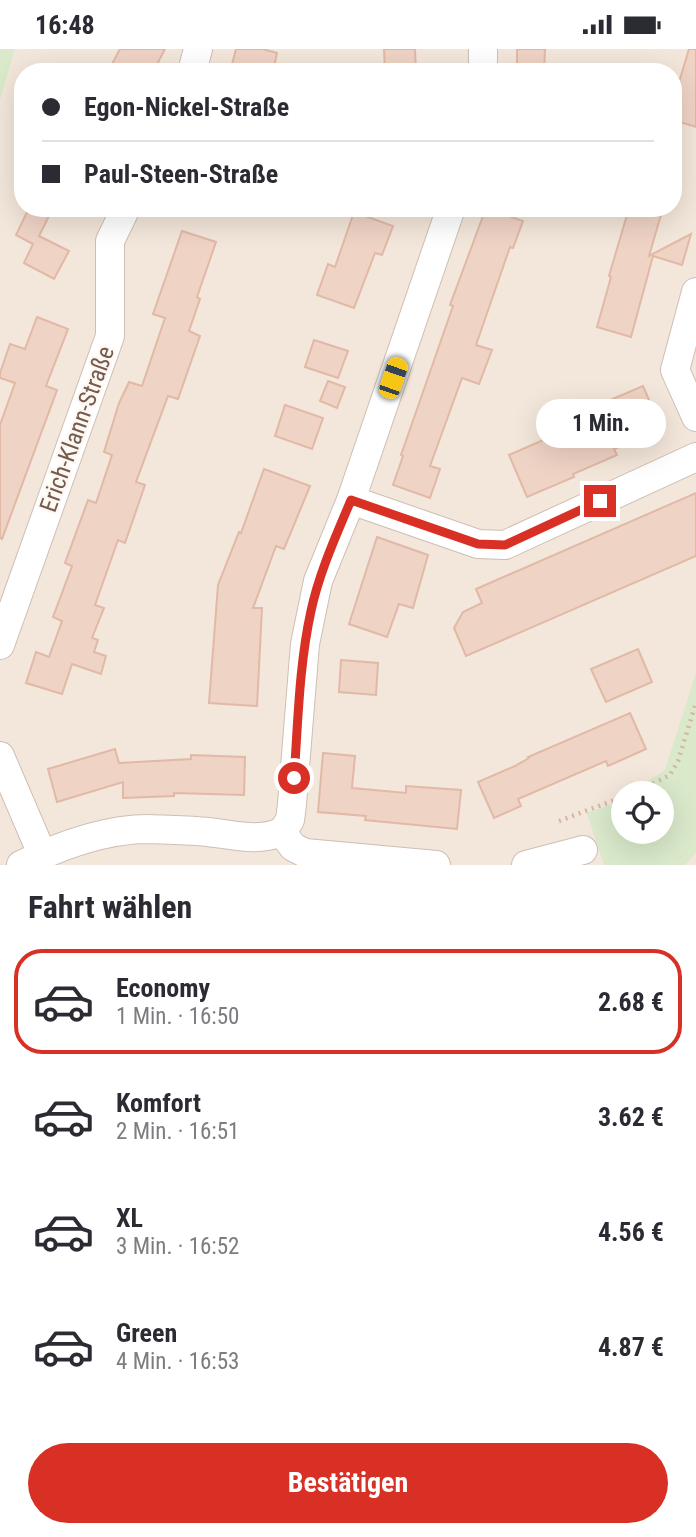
<!DOCTYPE html>
<html lang="de">
<meta charset="utf-8">
<style>
:root{--surface:#fff;--page:#f7f7f7;--text:#2b2b33;--muted:#7c7c81;--line:#e1e1e2;--accent:#d93025}
body{margin:0;font-family:"Roboto Condensed",sans-serif;background:var(--page);color:var(--text);height:100vh;display:flex;flex-direction:column;font-size:26px;white-space:nowrap}
*{box-sizing:border-box;margin:0}
p{font-size:23px;color:var(--muted)}
.icon{flex:none;width:38px;height:38px;fill:none;stroke:currentColor;stroke-width:2;stroke-linecap:round;stroke-linejoin:round}
.map{position:relative;height:816px;overflow:hidden}
.drawer{display:flex;flex-direction:column;background:var(--surface);flex:1}
.drawer>*{flex:none}
.hud{position:absolute;left:14px;top:14px;width:668px;height:154px;border-radius:28px;box-shadow:0 7px 28px #0002;display:grid;align-content:center;height:154px;padding:0 28px;background:var(--surface)}
.controls{position:absolute;left:611px;top:732px;display:grid;gap:14px}
.controls a{display:grid;place-items:center;width:63px;height:63px;border-radius:50%;background:var(--surface);box-shadow:0 7px 28px #0002;font-size:35px}
.end{position:absolute;width:32px;height:32px;margin:-16px;border:9px solid #d93025;background:#fff;box-shadow:0 0 0 4px #fff}
.from{border-radius:50%}
.bubble{position:absolute;height:49px;border-radius:24px;background:var(--surface);box-shadow:0 7px 28px #0002;font-size:23px;font-weight:700;line-height:49px;text-align:center}
.car{position:absolute;width:21px;height:42px;margin:-21px -10px;border-radius:9px;box-shadow:0 0 5px 2px #0007;background:linear-gradient(#f5c518 24%,#345 0 40%,#f5c518 0 76%,#345 0 86%,#f5c518 0)}
.hud b{display:flex;align-items:center;gap:24px;height:66px;font-size:26px}
.hud b+b{border-top:2px solid var(--line)}
.hud i{width:18px;height:18px;background:var(--text)}
ul{padding:0;list-style:none}
li{display:flex;align-items:center;gap:21px;height:105px;margin:0 14px 10px;padding:0 14px;border:4px solid transparent;border-radius:28px}
li div{flex:1}
li b{display:block;font-size:26px}
li em{font-style:normal;font-weight:700}
li.current{border-color:var(--accent)}
li>.icon{width:63px;height:63px;stroke-width:1.5}
h2{padding:0 28px;font-size:32px;line-height:84px}
.primary-button{display:flex;gap:14px;margin-top:auto;padding:14px 28px}
.primary-button a{flex:1;height:80px;border-radius:42px;background:var(--accent);color:#fff;font-size:28px;font-weight:700;line-height:80px;text-align:center}
.status{display:flex;justify-content:space-between;align-items:center;height:49px;padding:0 35px;background:var(--surface);direction:ltr}
.status svg{height:19px;fill:currentColor}
.map>svg:first-child{display:block}
.residential{fill:#f3e6da;fill-rule:evenodd}
.green{fill:#d9e9ca}
.building{fill:#efd3c5;stroke:#e1b9a6;stroke-width:2}
.lines{fill:none;stroke-linecap:round;stroke-linejoin:round}
.minor-casing{stroke:#cfbeb4;stroke-width:30}
.path{stroke:#d4b6a7;stroke-width:4.5;stroke-dasharray:2 5;stroke-linecap:butt}
.minor{stroke:#fff;stroke-width:28}
.route{stroke:#d93025;stroke-width:9}
.labels{text-anchor:middle;stroke-width:5;stroke-linejoin:round;paint-order:stroke}
.street-label{font-size:24px;fill:#755a4f;stroke:#fef8f2}
</style>
<div class="status"><b>16:48</b><svg viewBox="0 0 49 12"><path d="M0 12V9h3v3zM5 12V6h3v6zM10 12V3h3v9zM15 12V0h3v12zM26 1h20v11H26zM47 4h2v5h-2z"/></svg></div>
<div class="map">
<svg width="696" height="816" viewBox="0 0 696 816">
<rect width="100%" height="100%" fill="#fbf4eb"/>
<path class="residential" d="M15 0H696V816H0V52ZM23 23H674V159H23ZM623 744H662V782H623Z"/>
<g class="green">
<path d="M0 0H15L0 52Z"/>
<path d="M696 624V803L685 816H604L587 764 616 754 623 748V782H662V744H629L665 721Z"/>
</g>
<g class="building">
<path d="M120 0H165L153 23H127L112 15Z"/>
<path d="M236 0H263L277 4 273 23H230Z"/>
<path d="M384 0H415L416 23H385Z"/>
<path d="M517 0H545L544 23H517Z"/>
<path d="M689 0H696V78L674 71V50Z"/>
<path d="M29 159H53L39 187 69 202 54 230 24 214 33 195 16 186Z"/>
<path d="M486 159 523 172 513 199 510 198 476 296 492 301 479 335 462 329 430 417 440 420 430 449 393 436 403 407 401 406 453 257 450 256Z"/>
<path d="M629 159H663L649 207 691 185 682 216 653 207 631 288 597 278 611 228 609 227Z"/>
<path d="M354 163 393 177 382 206 375 204 354 259 317 246 328 215 335 218Z"/>
<path d="M182 182 216 193 197 248 200 250 189 282 200 287 178 350 168 347 136 433 145 436 125 494 118 491 95 556 104 559 92 589 98 591 94 603 106 607 101 625 72 615 62 645 26 634 36 603 49 608 62 572 53 568 72 517 65 514 88 451 96 454 112 406 104 403 119 354 129 333 142 337 165 269 153 265Z"/>
<path d="M37 268 68 280 46 337 57 341 2 490 0 489V376L15 334 0 329V324L10 295 25 300Z"/>
<path d="M314 291 348 302 338 329 305 318Z"/>
<path d="M328 332 345 338 337 359 320 352Z"/>
<path d="M643 337 661 379 614 400 617 406 573 425 574 428 527 448 509 406 555 386 548 384 598 362 596 357Z"/>
<path d="M285 356 323 369 312 400 275 387Z"/>
<path d="M264 420 310 437 284 500 276 497 253 559H262L257 657 209 654 218 536 239 483 241 484Z"/>
<path d="M696 444V507L466 607 454 579 463 563 482 554 476 540Z"/>
<path d="M377 488 428 506 413 559 399 555 387 588 349 575Z"/>
<path d="M638 600 652 633 606 653 591 620Z"/>
<path d="M341 611 378 614 376 646 339 643Z"/>
<path d="M630 664 646 700 608 717 606 712 518 750 521 757 494 769 478 733 515 717 529 709 528 708Z"/>
<path d="M115 700 119 714 191 710V706L245 708 244 746 174 744V747L123 749V733L57 753 48 720Z"/>
<path d="M323 704 355 707 352 739 406 744V737L461 741 457 780 365 771 366 767 318 763Z"/>
</g>
<g class="lines">
<defs>
<g id="minor">
<path d="M192 23 198 0"/>
<path d="M483 23V0"/>
<path d="M696 243 675 321 696 368"/>
<path d="M351 451 478 495 505 496 696 408"/>
<path d="M0 596 110 287V192L126 159"/>
<path d="M0 707 42 805"/>
<path d="M282 783 290 771 292 755 305 595 318 532 351 451 451 159"/>
<path d="M282 783 293 798 305 804 436 816"/>
<path d="M21 816C59 797 105 780 149 780 169 781 189 781 208 783 236 786 256 793 282 783"/>
<path d="M526 816 583 801"/>
</g>
</defs>
<use href="#minor" class="minor-casing"/>
<g class="path">
<path d="M634 744 670 726 678 712 696 654"/>
<path d="M559 772 623 748"/>
</g>
<use href="#minor" class="minor"/>
</g>
<g class="lines">
<path class="route" d="M294 729C298 674 299 616 311 562 319 524 336 487 351 451L478 495 505 496 600 452"/>
</g>
<g class="labels">
<g class="street-label">
<text transform="translate(77 380) rotate(-70)" y="8">Erich-Klann-Straße</text>
</g>
</g>
</svg>
<div class="controls">
<a><svg class="icon" aria-label="locate" viewBox="0 0 24 24"><circle cx="12" cy="12" r="6"/><path d="M12 2v4M12 18v4M2 12h4M18 12h4"/></svg></a>
</div>
<i class="end from" style="left:294px;top:729px"></i>
<i class="end" style="left:600px;top:452px"></i>
<div class="bubble" style="left:536px;top:350px;width:130px">1 Min.</div>
<i class="car" style="left:393px;top:329px;rotate:19deg"></i>
<div class="hud">
<b><i class="from"></i>Egon-Nickel-Straße</b>
<b><i></i>Paul-Steen-Straße</b>
</div>
</div>
<section class="drawer">
<h2>Fahrt wählen</h2>
<ul>
<li class="current"><svg class="icon" aria-label="car" viewBox="0 0 24 24"><path d="M5 17H2v-5l4-1 3-4h7l3 4 3 1v5h-3M9 17h6M6 11h13"/><circle cx="7" cy="17" r="2"/><circle cx="17" cy="17" r="2"/></svg><div><b>Economy</b><p>1 Min. · 16:50</p></div><em>2.68 €</em></li>
<li><svg class="icon" aria-label="car" viewBox="0 0 24 24"><path d="M5 17H2v-5l4-1 3-4h7l3 4 3 1v5h-3M9 17h6M6 11h13"/><circle cx="7" cy="17" r="2"/><circle cx="17" cy="17" r="2"/></svg><div><b>Komfort</b><p>2 Min. · 16:51</p></div><em>3.62 €</em></li>
<li><svg class="icon" aria-label="car" viewBox="0 0 24 24"><path d="M5 17H2v-5l4-1 3-4h7l3 4 3 1v5h-3M9 17h6M6 11h13"/><circle cx="7" cy="17" r="2"/><circle cx="17" cy="17" r="2"/></svg><div><b>XL</b><p>3 Min. · 16:52</p></div><em>4.56 €</em></li>
<li><svg class="icon" aria-label="car" viewBox="0 0 24 24"><path d="M5 17H2v-5l4-1 3-4h7l3 4 3 1v5h-3M9 17h6M6 11h13"/><circle cx="7" cy="17" r="2"/><circle cx="17" cy="17" r="2"/></svg><div><b>Green</b><p>4 Min. · 16:53</p></div><em>4.87 €</em></li>
</ul>
<div class="primary-button"><a>Bestätigen</a></div>
</section>
